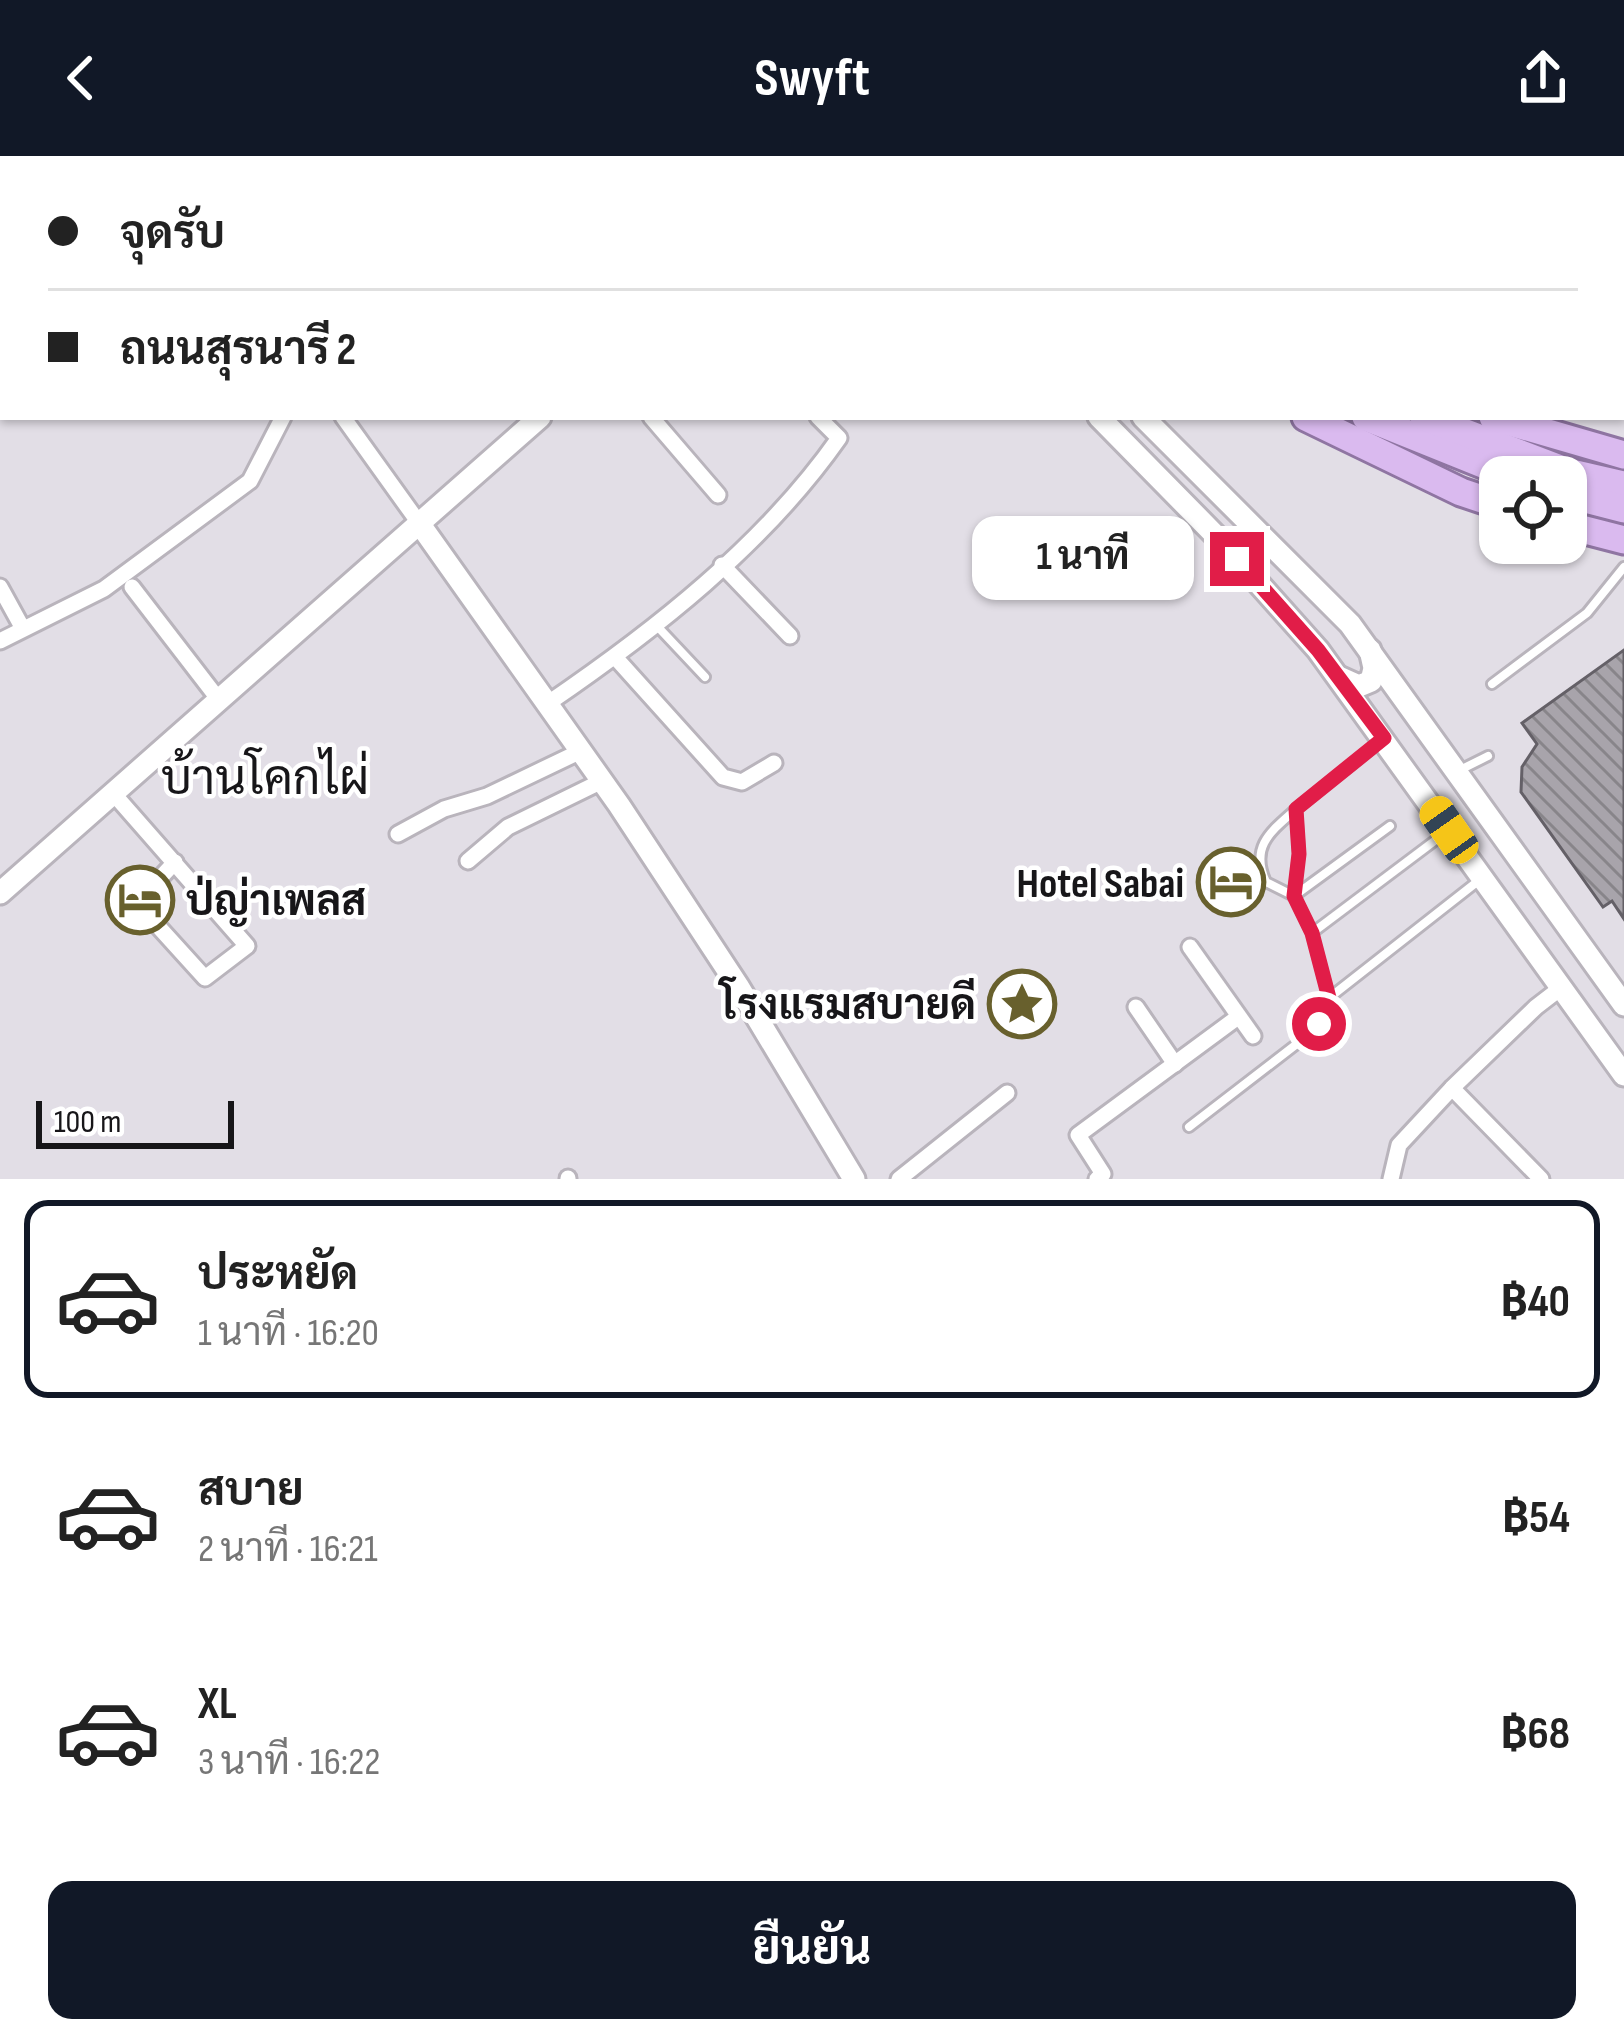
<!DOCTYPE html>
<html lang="th">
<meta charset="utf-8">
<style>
:root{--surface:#fff;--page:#f2f2f2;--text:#222;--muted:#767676;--line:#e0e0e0;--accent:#111827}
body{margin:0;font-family:"Sofia Sans Condensed",Sarabun,sans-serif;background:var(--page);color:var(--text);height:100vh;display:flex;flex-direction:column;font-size:45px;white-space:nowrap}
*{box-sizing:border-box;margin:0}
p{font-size:39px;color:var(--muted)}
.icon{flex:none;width:66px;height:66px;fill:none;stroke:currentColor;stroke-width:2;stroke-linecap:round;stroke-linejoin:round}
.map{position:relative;height:1023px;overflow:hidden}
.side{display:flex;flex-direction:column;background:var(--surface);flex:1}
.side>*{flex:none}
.banner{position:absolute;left:0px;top:0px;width:1626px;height:264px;box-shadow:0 3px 9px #0004;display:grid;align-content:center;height:264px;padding:0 48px;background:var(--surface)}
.fabs{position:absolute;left:1479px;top:300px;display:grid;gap:24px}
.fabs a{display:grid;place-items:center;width:108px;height:108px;border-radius:24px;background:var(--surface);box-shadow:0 3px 9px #0004;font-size:60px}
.scale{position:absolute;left:36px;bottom:30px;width:198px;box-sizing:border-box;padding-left:12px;border:6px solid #171619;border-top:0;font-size:33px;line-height:42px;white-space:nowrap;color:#171619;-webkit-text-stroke:9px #fff;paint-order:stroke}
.end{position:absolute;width:54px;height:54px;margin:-27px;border:15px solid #e11d48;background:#fff;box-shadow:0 0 0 6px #fff}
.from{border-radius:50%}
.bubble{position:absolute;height:84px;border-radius:24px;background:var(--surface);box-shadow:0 3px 9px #0004;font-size:39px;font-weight:700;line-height:84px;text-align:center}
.car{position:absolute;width:36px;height:72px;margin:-36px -18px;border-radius:15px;box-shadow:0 0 9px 3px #0007;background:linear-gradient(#f5c518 24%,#345 0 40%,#f5c518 0 76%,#345 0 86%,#f5c518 0)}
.banner b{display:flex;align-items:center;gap:42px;height:114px;font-size:45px}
.banner b+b{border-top:3px solid var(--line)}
.banner i{width:30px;height:30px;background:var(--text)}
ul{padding:21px 0 0;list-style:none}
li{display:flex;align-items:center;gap:36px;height:198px;margin:0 24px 18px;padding:0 24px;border:6px solid transparent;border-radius:24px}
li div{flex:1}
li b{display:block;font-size:45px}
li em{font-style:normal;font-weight:700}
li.selected{border-color:var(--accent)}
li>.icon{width:108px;height:108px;stroke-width:1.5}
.cta{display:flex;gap:24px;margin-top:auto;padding:24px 48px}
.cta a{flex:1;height:138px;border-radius:24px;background:var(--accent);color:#fff;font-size:48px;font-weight:700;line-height:138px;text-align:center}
header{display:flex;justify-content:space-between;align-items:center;height:156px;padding:0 48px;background:var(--accent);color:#fff;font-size:54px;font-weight:700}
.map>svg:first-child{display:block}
.building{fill:url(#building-back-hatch);stroke:#646067;stroke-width:3}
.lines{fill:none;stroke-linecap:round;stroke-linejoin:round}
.trunk-tunnel{stroke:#c4c0c7;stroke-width:27;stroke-dasharray:27 14;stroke-linecap:butt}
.service-casing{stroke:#b9b4bc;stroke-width:14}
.minor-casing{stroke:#b9b4bc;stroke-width:21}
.tertiary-casing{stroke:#b9b4bc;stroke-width:27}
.secondary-casing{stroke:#b9b4bc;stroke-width:27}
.trunk-casing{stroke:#8f75a2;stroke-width:33}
.service{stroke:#fff;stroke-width:8}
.minor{stroke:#fff;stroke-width:15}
.tertiary{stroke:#fff;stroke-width:21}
.secondary{stroke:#fff;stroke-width:21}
.trunk{stroke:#dabaef;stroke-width:27}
.route{stroke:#e11d48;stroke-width:15}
.labels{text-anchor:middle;stroke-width:9;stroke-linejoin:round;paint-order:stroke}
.poi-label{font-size:42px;font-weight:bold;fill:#171619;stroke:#fff;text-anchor:end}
.quarter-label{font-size:48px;fill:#171619;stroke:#fff}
</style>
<header><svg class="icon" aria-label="back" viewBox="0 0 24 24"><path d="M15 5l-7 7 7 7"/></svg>Swyft<svg class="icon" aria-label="share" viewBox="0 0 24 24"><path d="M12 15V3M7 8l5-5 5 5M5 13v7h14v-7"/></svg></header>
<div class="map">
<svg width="1624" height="1023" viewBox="0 0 1624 1023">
<defs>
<pattern id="building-back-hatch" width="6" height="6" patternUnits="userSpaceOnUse" patternTransform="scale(3)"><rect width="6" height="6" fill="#a8a4ab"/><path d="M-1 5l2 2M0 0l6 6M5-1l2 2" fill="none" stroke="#88858a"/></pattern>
</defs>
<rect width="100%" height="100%" fill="#e2dee6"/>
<path class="building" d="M1624 494V763L1612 745 1603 751 1521 636 1522 611 1537 588 1522 567Z"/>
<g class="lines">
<path class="trunk-tunnel" d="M1004 0 1007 3"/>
<defs>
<g id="service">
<path d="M1493 0 1495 3"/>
<path d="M1579 0 1581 3"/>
<path d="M1623 39H1624"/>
<path d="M1623 49 1624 50"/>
<path d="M657 470 705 521"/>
<path d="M1492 528 1587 457 1624 411"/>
<path d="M1458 615 1488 600"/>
<path d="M1295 654C1270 676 1250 691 1266 726L1294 740 1390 670"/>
<path d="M1312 777 1445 677"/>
<path d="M1329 842 1312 777 1294 740 1299 697 1296 653 1381 585"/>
<path d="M1189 971 1311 877 1319 868 1329 842 1482 722"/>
</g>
<g id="minor">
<path d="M155 0 157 3"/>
<path d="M0 62 3 67"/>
<path d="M1623 156 1624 155"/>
<path d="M0 192 3 190"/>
<path d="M343 261 419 367"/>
<path d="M651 261 718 339"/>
<path d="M722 409 790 480"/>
<path d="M0 431 22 471"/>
<path d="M132 431 219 544"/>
<path d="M0 485 104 433 250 325 283 261"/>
<path d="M615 501 723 621 742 626 774 607"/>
<path d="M547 548C654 475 764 389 839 282L818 261"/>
<path d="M113 637 247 790 205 822 137 747 175 706"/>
<path d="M398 678 444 653 487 640 581 595"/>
<path d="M468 705 508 671 602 625"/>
<path d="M1190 791 1253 880"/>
<path d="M1136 851 1175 908"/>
<path d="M1452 932 1541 1023"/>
<path d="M568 1022V1023"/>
<path d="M899 1023 1007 937"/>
<path d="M1097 1023 1103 1018 1078 979 1238 861"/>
<path d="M1391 1023 1399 989 1452 932 1536 851 1562 831"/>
</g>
<g id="tertiary">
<path d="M822 3 825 0"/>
<path d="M419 367 619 649 738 830 854 1023"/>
<path d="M1339 521 1359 530 1371 525 1374 512 1370 494"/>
<path d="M0 737 540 261"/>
</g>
<g id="secondary">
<path d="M843 0 846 3"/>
<path d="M882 0 886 3"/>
<path d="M1099 261 1219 383 1318 494 1624 919"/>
<path d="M1143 261 1350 468 1624 849"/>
</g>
<g id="trunk">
<path d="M962 0 966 3"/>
<path d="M1090 0 1093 3"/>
<path d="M924 3 928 0"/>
<path d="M1042 3 1048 0"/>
<path d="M1306 261 1461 336 1500 349"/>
<path d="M1366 261 1515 321"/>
<path d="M1424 261 1571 317 1624 329"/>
<path d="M1493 261 1624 299"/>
<path d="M1566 338 1624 353"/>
<path d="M1566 369 1624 384"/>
</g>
</defs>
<use href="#service" class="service-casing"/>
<use href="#minor" class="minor-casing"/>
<use href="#tertiary" class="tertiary-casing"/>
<use href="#secondary" class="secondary-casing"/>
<use href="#trunk" class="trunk-casing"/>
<use href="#service" class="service"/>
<use href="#minor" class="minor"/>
<use href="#tertiary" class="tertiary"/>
<use href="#secondary" class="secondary"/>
<use href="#trunk" class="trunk"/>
</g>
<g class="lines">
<path class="route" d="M1237 403 1318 494 1384 582 1296 653 1299 698 1294 740 1312 777 1329 842 1319 868"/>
</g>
<defs>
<symbol id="hotel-ring" viewBox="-11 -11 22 22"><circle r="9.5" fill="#fff" stroke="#68602d" stroke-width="1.5"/><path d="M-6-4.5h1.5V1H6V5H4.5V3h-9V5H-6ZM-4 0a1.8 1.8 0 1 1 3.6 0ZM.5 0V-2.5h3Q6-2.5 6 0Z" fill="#68602d"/></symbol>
<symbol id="sight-ring" viewBox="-11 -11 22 22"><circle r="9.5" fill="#fff" stroke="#68602d" stroke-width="1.5"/><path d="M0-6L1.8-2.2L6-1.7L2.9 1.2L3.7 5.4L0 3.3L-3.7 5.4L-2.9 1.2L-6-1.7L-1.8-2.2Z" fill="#68602d"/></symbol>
</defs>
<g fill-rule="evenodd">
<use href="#hotel-ring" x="1193" y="688" width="76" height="76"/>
<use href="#hotel-ring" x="102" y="706" width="76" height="76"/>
<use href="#sight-ring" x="984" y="810" width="76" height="76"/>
</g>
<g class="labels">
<g class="poi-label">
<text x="1184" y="741">Hotel Sabai</text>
<text x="186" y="759" text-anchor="start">ป่ญ่าเพลส</text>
<text x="976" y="863">โรงแรมสบายดี</text>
</g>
<g class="quarter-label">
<text x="265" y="638">บ้านโคกไผ่</text>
</g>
</g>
</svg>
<div class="fabs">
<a><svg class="icon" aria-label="locate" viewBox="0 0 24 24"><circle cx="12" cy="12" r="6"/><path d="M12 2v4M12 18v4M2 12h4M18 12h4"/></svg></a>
</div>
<div class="scale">100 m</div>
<i class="end from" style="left:1319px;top:868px"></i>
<i class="end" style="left:1237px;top:403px"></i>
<div class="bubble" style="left:972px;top:360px;width:222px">1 นาที</div>
<i class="car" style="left:1449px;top:674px;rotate:325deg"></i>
<div class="banner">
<b><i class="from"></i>จุดรับ</b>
<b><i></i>ถนนสุรนารี 2</b>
</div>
</div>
<section class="side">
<ul>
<li class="selected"><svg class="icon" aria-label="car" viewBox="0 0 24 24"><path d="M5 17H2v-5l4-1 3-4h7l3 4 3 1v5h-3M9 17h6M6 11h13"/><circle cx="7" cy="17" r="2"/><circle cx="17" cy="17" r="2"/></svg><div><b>ประหยัด</b><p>1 นาที · 16:20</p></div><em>฿40</em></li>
<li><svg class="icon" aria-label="car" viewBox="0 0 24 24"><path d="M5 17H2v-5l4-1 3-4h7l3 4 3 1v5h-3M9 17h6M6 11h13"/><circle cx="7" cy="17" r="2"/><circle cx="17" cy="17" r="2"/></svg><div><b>สบาย</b><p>2 นาที · 16:21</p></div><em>฿54</em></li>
<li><svg class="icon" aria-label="car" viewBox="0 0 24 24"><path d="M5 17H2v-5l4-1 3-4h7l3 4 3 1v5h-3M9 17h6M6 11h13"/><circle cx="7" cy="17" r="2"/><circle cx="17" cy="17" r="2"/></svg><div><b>XL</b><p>3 นาที · 16:22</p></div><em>฿68</em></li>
</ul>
<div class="cta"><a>ยืนยัน</a></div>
</section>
